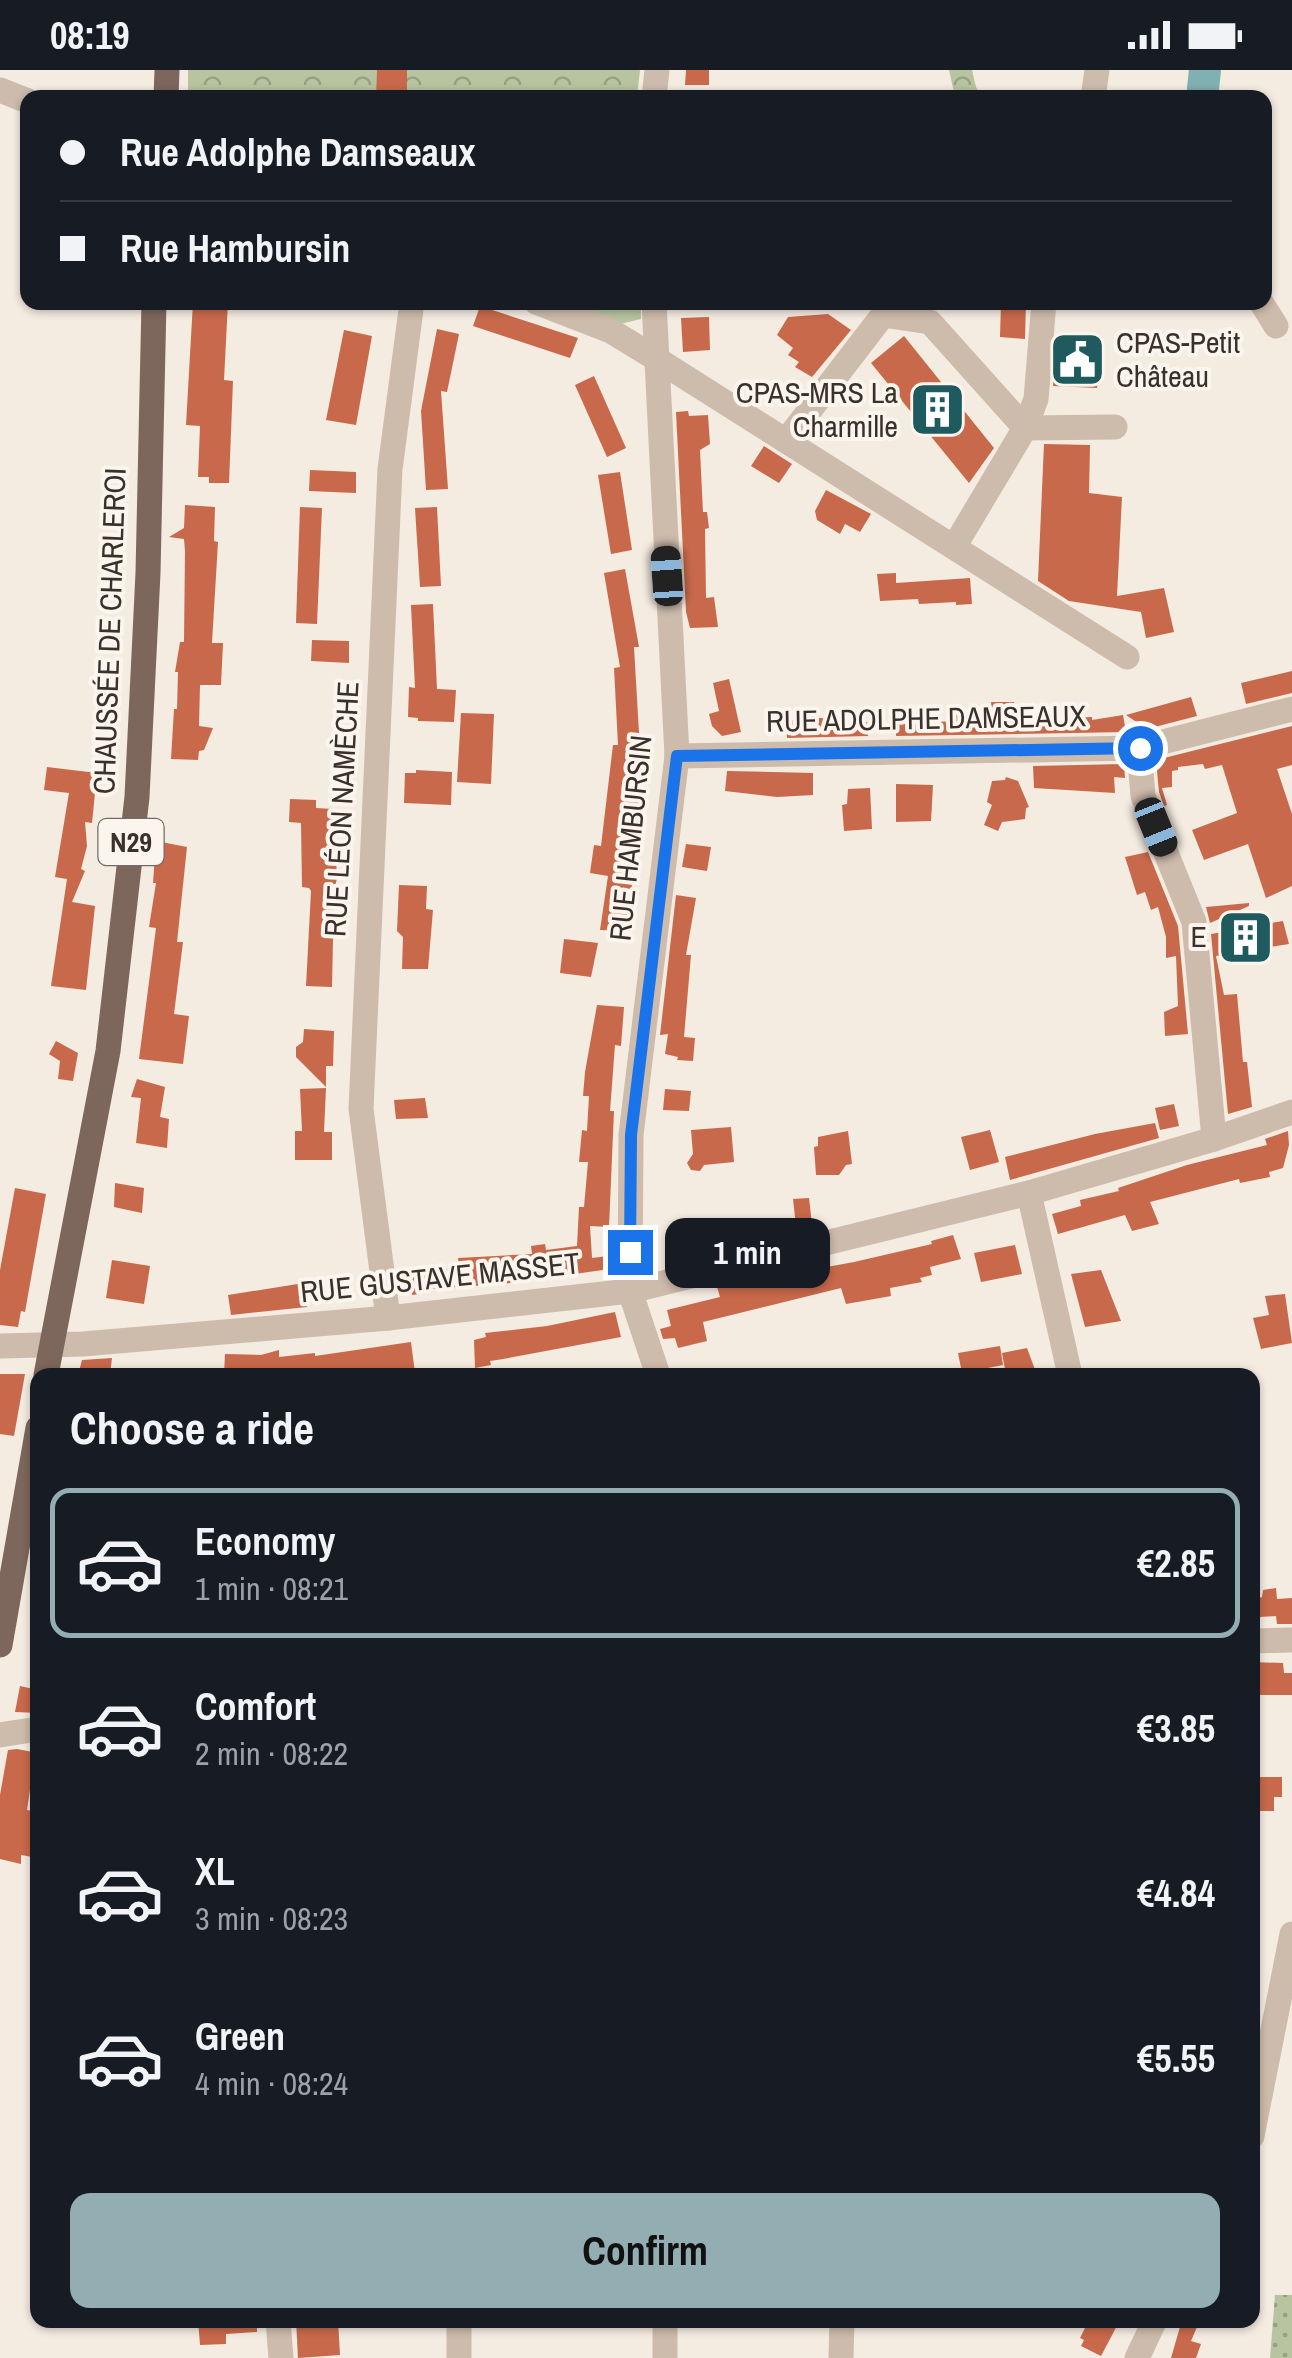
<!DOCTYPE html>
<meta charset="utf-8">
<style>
:root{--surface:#171b24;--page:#242831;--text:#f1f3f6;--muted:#9ea1a6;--line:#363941;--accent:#92aeb2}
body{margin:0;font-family:"Archivo Narrow",sans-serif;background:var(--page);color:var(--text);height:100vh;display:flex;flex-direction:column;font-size:38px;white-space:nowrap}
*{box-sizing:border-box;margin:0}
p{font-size:32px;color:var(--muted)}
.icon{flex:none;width:55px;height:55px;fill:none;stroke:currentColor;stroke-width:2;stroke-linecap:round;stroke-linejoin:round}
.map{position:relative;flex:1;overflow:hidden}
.drawer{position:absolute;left:30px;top:1298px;width:1230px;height:960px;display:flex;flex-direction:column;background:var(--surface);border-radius:20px;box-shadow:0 2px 8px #0004}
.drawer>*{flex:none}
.guide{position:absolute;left:20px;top:20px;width:1252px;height:220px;border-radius:20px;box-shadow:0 2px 8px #0004;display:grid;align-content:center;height:220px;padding:0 40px;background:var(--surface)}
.end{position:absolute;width:45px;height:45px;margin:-22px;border:12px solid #1a73e8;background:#fff;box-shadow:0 0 0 5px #fff}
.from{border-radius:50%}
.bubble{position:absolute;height:70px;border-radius:20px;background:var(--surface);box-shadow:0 2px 8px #0004;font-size:32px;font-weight:700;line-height:70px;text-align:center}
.car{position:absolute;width:30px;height:60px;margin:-30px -15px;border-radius:12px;box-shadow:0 0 8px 2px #0007;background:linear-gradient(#222 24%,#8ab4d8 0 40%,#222 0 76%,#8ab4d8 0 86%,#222 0)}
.guide b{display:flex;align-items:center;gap:35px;height:95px;font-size:38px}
.guide b+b{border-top:2px solid var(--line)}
.guide i{width:25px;height:25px;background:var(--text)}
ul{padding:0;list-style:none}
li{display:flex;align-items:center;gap:30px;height:150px;margin:0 20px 15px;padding:0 20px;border:5px solid transparent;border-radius:20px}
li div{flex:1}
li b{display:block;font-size:38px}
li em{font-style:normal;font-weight:700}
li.active{border-color:var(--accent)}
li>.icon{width:90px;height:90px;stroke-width:1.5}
h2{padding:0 40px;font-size:45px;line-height:120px}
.action{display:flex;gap:20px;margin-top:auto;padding:20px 40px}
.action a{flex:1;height:115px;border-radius:20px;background:var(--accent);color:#111;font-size:40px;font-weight:700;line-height:115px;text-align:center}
.status{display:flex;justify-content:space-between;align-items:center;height:70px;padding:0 50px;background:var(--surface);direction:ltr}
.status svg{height:28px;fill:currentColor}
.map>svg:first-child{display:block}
.grass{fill:url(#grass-dots)}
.forest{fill:url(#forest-crowns)}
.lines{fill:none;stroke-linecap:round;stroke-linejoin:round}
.river{stroke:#7fb0b2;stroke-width:32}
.building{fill:#c8694b}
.minor{stroke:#cdbbac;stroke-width:25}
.major{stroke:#7d675c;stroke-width:25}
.route{stroke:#1a73e8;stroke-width:12}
.labels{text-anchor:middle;stroke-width:8;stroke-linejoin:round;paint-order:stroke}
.shield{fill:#fbf5ee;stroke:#756b66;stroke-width:2.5}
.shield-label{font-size:28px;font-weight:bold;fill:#3b302b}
.poi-label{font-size:30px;fill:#3b302b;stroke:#fbf5ee;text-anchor:end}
.street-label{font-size:30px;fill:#3b302b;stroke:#fbf5ee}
</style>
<div class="status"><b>08:19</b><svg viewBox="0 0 49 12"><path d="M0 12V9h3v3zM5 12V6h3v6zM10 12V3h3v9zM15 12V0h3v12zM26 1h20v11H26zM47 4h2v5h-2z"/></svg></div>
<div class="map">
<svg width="1292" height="2288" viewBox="0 0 1292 2288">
<defs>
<pattern id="grass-dots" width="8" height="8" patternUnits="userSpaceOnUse" patternTransform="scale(2.5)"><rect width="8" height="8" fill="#b8c4a0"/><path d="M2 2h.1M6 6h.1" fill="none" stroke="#97a083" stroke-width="1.8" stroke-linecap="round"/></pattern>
<pattern id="forest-crowns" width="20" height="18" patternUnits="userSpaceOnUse" patternTransform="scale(2.5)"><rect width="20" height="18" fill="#b8c4a0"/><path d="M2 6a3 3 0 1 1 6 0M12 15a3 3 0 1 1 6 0" fill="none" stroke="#97a083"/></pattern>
</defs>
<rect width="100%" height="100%" fill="#f4ebe1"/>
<path class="grass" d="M1275 2225H1292V2288H1270Z"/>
<g class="forest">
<path d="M188 0H640L637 27 188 28Z"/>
<path d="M949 0H972L976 17 983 27H955Z"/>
<path d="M560 233H641V249L616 255Z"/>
</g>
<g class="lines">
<path class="river" d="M1202 28 1205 0"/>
</g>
<g class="building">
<path d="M377 0H407V28H376Z"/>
<path d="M686 0H709V15H685Z"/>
<path d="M193 232H228L224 310 233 311 229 413H209V407H198L200 356 186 355Z"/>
<path d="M1001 232H1026L1025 269 1000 267Z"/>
<path d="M480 236 578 268 570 288 473 256Z"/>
<path d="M828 244 851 260 812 307 795 297 799 292 788 285 793 278 777 265 788 247Z"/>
<path d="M709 247 710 280 683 282 681 248Z"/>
<path d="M437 259 459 264 447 322 441 321 448 419 426 420 421 341Z"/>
<path d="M344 260 372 266 356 355 326 350Z"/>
<path d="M904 266 994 378 969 413 871 293Z"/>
<path d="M1057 278 1100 280 1097 318 1053 316Z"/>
<path d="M594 306 626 378 607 387 575 315Z"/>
<path d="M688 341 689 346 708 345 710 374 700 380 703 442H707L709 458 705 459 706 528 714 527 718 557 690 558 686 542 676 342Z"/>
<path d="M1044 374 1090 375 1089 423 1122 427 1117 526 1164 518 1174 562 1146 568 1141 542 1069 531 1038 511Z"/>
<path d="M764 376 792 394 779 413 751 396Z"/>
<path d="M310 400 356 402V423L309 421Z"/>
<path d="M620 402 632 480 611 484 598 405Z"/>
<path d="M826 420 871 444 860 462 845 454 840 464 817 450 815 441Z"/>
<path d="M185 435 215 437 214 471 218 472 212 573H223L221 615H200L199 656 213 658 204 680 199 681 198 690 171 689 174 639H177L178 602H175L180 572H184L185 481 184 469 169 467 184 458Z"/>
<path d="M300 437 322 438 317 554 296 553Z"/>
<path d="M437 437 441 516 420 517 415 438Z"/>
<path d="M625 499 639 577H634L640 680 649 681 626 861 600 860 608 806 590 803 594 775 601 776 613 675H618L614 598 620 597 604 503Z"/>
<path d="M896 503V513L970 508 972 534 956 535V532L919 534 918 529 880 531 877 504Z"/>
<path d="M433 534 437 619 456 620 454 652 418 651V648L408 647 409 617 415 618 411 535Z"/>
<path d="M312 570 349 571V593L311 591Z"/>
<path d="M1292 601V623L1246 634 1241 613Z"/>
<path d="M729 609 741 662 722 666 712 656 709 644 719 641 713 613Z"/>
<path d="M1191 627 1197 646 1147 659 1126 645Z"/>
<path d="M991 632H1014L1016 656 1071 655V648L1092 647V650L1123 645 1126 662 896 666V650L955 652V644L992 641Z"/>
<path d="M461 643 494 644 491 714 457 712Z"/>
<path d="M821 648 843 651 844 654 867 652 868 666 787 668 786 650Z"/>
<path d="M1292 656V695L1277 699 1292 744V816L1266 828 1248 774 1204 790 1192 760 1237 743 1222 695 1205 699 1203 694 1178 697V700L1172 701V717L1162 718 1167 735 1164 736 1159 722 1156 690Z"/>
<path d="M1124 694 1125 708 1114 707 1115 723 1034 718 1033 696Z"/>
<path d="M47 697 97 703 92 753 85 752 87 776 81 799 85 801 72 832 95 836 86 920 51 916 67 809 55 807 69 723 44 720Z"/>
<path d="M416 700 452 702 451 735 404 733 405 703H416Z"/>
<path d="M727 701 813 703V725L777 727 725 721Z"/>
<path d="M1006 707 1018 711 1029 737 1026 738 1025 749 1002 752 998 761 984 755 992 735 987 732 992 711 1005 710Z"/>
<path d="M896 714 933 715 931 751 896 752Z"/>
<path d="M870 718 872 759 844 761 842 735 847 734 848 719Z"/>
<path d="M290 729 316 730V738L333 739 331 789H336L337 808 334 822 332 917 306 916 311 821 309 818 302 817 301 753 289 752Z"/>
<path d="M156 771 187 777 177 872H183L174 944 189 946 183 994 139 989 156 858 149 857 156 813H153Z"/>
<path d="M686 774 711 777 707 801 682 797Z"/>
<path d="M1148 782 1178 856 1188 964 1165 966 1164 942 1178 936 1176 886 1166 888V867L1158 837 1151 840 1145 822 1137 825 1125 787Z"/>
<path d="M399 815 427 816 426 839 433 840 428 899H402L403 867 397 861Z"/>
<path d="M676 825 696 828 686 885H691L684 967 695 968 693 991 677 990 678 987 665 984 668 964 660 965Z"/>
<path d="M1249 833V836L1210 853 1206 837Z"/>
<path d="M1283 851 1289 874 1216 886 1224 925 1237 924 1243 992H1247L1252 1037 1228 1044 1211 864Z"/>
<path d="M564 869 598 873 591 907 560 903Z"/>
<path d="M597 935 624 937 621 976 615 975 610 1041H614L609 1157 590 1156 592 1188 608 1186 610 1199 503 1214 431 1219 432 1222 412 1225 409 1199 428 1196 429 1203 459 1196 458 1188 532 1184 531 1176 545 1174 546 1180 577 1176 579 1137H584L588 1092H579L582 1060 587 1061 589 1026H583L585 1002Z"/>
<path d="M304 959 334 961 333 996H326V1017L296 987V977L303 972Z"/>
<path d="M56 971 78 983 73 1011 58 1009 60 991 49 984Z"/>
<path d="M137 1009 165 1017 160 1047 169 1049 167 1078 136 1073 141 1028 131 1027Z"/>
<path d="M326 1018 324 1062H332V1090H295V1061H302L300 1019Z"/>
<path d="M665 1019 691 1021 689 1041 663 1040Z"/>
<path d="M425 1028 428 1048 396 1049 394 1030Z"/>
<path d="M1174 1034 1179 1056 1160 1060 1155 1038Z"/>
<path d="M1155 1053 1159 1068 1010 1110 1005 1087 1095 1064Z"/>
<path d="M731 1057 734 1092 704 1095 700 1101 691 1100 687 1093 693 1084 691 1060Z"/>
<path d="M990 1060 999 1092 970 1100 961 1067Z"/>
<path d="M848 1061 852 1094 846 1095 839 1105H816L814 1077 818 1076V1067Z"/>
<path d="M1288 1061 1289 1075 1283 1098 1269 1102 1270 1107 1240 1113 1239 1109 1150 1132 1159 1154 1132 1161 1125 1145 1058 1164 1052 1144 1081 1136 1080 1130 1119 1121 1118 1118 1187 1095 1267 1075 1265 1069Z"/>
<path d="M115 1113 144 1118 142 1143 114 1137Z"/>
<path d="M15 1118 46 1124 25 1242 21 1241 18 1257 0 1255V1200Z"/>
<path d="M809 1128 812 1154 796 1156 793 1129Z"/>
<path d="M953 1165 961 1189 930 1197 932 1205 920 1208 922 1212 890 1218 891 1226 846 1234 841 1218 703 1252 707 1271 678 1278 675 1268 663 1269 660 1259 671 1256 667 1240 720 1227 717 1217 854 1192 932 1174 931 1171Z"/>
<path d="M1015 1175 1022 1204 981 1212 974 1183Z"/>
<path d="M112 1190 150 1196 144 1234 106 1228Z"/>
<path d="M1101 1200 1121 1251 1085 1257 1071 1204Z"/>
<path d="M304 1213 307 1237 231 1245 228 1225Z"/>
<path d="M1285 1224 1292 1273 1261 1279 1253 1248 1269 1245 1265 1226Z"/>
<path d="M615 1242 621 1267 503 1289 490 1291 491 1295 475 1298 474 1270 486 1267 485 1263 547 1256Z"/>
<path d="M411 1272 415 1303 401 1305 391 1299 372 1301V1305H224L225 1284 261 1285 279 1280V1287L315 1283V1286Z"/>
<path d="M1000 1276 1003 1295 962 1303 958 1283Z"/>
<path d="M1027 1278 1037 1305H1006L1002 1283Z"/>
<path d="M112 1288 110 1305H78L82 1290Z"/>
<path d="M0 1304H25L14 1366 0 1364Z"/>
<path d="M1276 1518 1277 1529 1292 1528V1554H1277L1276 1546 1260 1547 1259 1528 1262 1527 1263 1520Z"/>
<path d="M1252 1592 1283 1593 1284 1603H1292V1625H1252Z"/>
<path d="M20 1616 38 1620V1643L15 1642Z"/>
<path d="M17 1679 38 1683V1701L33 1700 27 1740 38 1742V1788L21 1785V1794L0 1789V1725L8 1680Z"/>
<path d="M1252 1707H1282V1727H1274V1741H1252Z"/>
<path d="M198 2250H257V2262L226 2264V2274L200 2275Z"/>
<path d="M296 2250H338L340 2285 298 2288Z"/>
<path d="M1089 2250H1120L1101 2286 1081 2276 1084 2270 1080 2268Z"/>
<path d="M1182 2250H1200L1191 2271 1201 2274 1196 2288H1171Z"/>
</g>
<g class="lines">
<g class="minor">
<path d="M0 20 28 31"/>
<path d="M654 28 657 0"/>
<path d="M1093 28 1097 0"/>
<path d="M536 232 611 261 655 288 1127 587"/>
<path d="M654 232 677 686 631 1065 630 1221 658 1305"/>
<path d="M1261 232 1276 256"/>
<path d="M1025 358 1036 329 1044 232"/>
<path d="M1025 358 1115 357"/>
<path d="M786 371 883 245 930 252 1025 358 954 477"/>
<path d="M1139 678 1143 726 1194 852 1214 1069"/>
<path d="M677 686 1139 678 1292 639"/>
<path d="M1029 1123 1070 1305"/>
<path d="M388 1248 361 1039 390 399 412 232"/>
<path d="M0 1276 83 1274 388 1248 630 1221 1029 1123 1214 1069 1292 1042"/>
<path d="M1252 1571 1292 1570"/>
<path d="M0 1665 38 1659"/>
<path d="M1252 2066 1292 1864"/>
<path d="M278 2250 281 2288"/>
<path d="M459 2288V2250"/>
<path d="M665 2288V2250"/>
<path d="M841 2288 842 2250"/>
<path d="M1137 2288 1155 2250"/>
</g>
<g class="major">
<path d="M166 28 167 0"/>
<path d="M46 1305 108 981 137 727 148 503 154 232"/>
<path d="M0 1575 38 1358"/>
</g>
</g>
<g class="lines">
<path class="route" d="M630 1182 631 1065 677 686 1140 678"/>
</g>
<defs>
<symbol id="civic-square" viewBox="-11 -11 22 22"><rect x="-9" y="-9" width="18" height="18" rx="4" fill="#1f5a5e" stroke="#fbf5ee"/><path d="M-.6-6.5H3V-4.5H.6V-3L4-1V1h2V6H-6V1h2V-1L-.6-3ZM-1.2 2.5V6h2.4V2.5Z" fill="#fff"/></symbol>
<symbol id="building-square" viewBox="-11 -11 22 22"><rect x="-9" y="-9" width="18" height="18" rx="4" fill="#1f5a5e" stroke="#fbf5ee"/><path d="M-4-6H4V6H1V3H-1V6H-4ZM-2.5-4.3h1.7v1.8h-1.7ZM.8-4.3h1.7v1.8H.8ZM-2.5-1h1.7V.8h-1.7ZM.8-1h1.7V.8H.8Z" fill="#fff"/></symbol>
</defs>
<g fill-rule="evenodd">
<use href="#civic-square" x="1046" y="258" width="63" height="63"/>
<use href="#building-square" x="906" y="308" width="63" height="63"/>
<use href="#building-square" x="1214" y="836" width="63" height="63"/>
</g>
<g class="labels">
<rect class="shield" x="98.5" y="749" width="65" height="46" rx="8"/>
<g class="shield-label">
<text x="131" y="782">N29</text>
</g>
<g class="poi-label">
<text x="1116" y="283" text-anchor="start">CPAS-Petit<tspan x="1116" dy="34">Château</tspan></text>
<text x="898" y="333">CPAS-MRS La<tspan x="898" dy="34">Charmille</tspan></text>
<text x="1207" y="877">E</text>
</g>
<g class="street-label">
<text transform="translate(110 561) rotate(-88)" y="10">CHAUSSÉE DE CHARLEROI</text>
<text transform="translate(926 649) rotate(-1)" y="10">RUE ADOLPHE DAMSEAUX</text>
<text transform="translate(342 739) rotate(-87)" y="10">RUE LÉON NAMÈCHE</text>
<text transform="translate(631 768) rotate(-84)" y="10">RUE HAMBURSIN</text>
<text transform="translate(440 1208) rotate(-6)" y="10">RUE GUSTAVE MASSET</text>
</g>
</g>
</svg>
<i class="end from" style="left:1140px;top:678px"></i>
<i class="end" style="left:630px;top:1182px"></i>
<div class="bubble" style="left:665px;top:1148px;width:165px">1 min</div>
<i class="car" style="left:667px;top:506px;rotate:356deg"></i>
<i class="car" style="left:1156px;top:757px;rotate:158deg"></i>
<div class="guide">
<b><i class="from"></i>Rue Adolphe Damseaux</b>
<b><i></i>Rue Hambursin</b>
</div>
<section class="drawer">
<h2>Choose a ride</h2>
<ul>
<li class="active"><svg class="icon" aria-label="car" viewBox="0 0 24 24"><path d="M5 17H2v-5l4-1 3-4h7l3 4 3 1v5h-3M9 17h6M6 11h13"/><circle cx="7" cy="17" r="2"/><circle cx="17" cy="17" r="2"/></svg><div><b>Economy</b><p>1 min · 08:21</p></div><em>€2.85</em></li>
<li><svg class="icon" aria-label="car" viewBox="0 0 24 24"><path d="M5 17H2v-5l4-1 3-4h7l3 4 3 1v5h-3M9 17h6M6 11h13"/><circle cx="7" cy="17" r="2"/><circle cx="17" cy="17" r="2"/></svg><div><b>Comfort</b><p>2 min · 08:22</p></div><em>€3.85</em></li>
<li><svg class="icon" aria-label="car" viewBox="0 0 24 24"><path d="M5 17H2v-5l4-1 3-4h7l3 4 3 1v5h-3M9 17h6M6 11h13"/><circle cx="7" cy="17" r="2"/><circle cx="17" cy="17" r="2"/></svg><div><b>XL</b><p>3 min · 08:23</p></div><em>€4.84</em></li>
<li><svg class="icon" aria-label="car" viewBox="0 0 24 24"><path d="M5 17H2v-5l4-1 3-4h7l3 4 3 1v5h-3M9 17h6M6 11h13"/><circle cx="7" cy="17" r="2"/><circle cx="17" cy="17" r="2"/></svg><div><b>Green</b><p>4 min · 08:24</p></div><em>€5.55</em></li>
</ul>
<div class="action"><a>Confirm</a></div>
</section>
</div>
